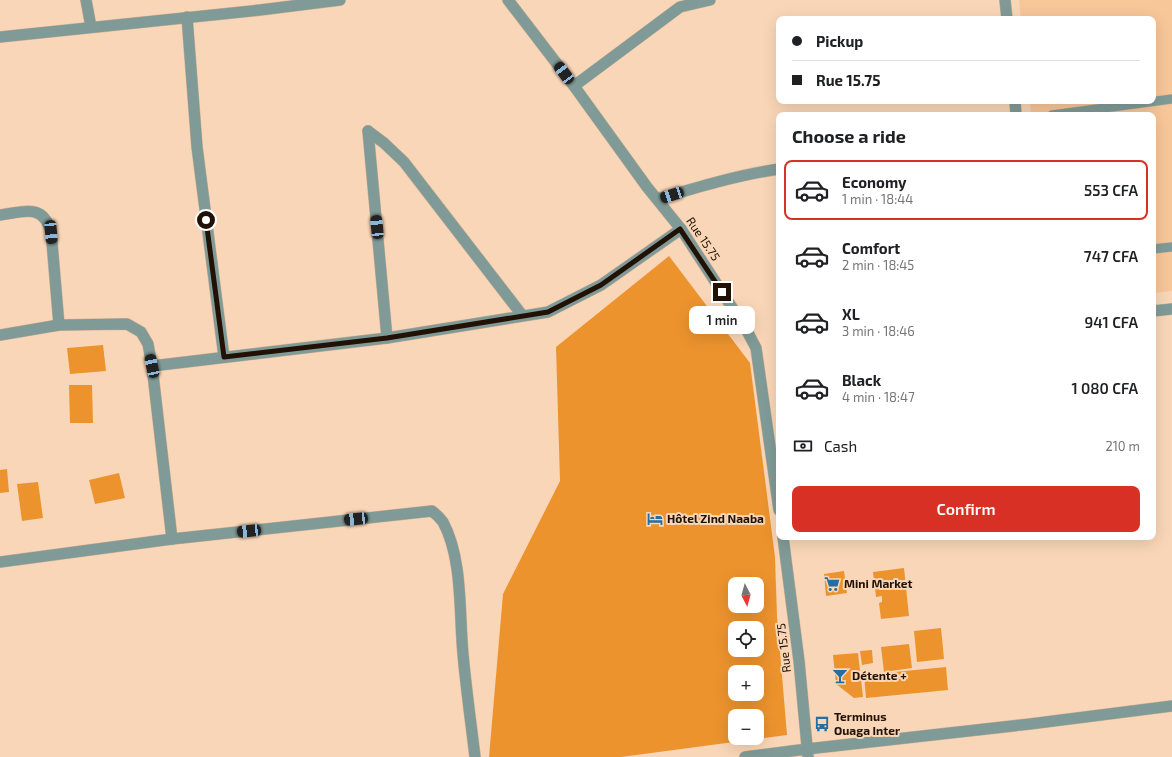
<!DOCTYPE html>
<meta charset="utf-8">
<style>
:root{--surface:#fff;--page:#f2f2f2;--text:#202124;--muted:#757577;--line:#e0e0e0;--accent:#d93025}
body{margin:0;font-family:"Exo 2",sans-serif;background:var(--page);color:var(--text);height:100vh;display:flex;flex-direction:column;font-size:15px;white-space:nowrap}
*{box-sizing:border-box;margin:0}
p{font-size:13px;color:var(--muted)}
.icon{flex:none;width:22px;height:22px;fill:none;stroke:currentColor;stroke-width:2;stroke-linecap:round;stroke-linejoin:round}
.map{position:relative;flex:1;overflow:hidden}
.side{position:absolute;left:776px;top:112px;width:380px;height:428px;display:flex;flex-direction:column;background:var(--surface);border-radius:8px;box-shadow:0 4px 16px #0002}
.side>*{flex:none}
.guide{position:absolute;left:776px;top:16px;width:380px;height:88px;border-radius:8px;box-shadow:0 4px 16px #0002;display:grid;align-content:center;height:88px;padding:0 16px;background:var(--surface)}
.needle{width:26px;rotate:174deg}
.controls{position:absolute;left:728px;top:577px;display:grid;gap:8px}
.controls a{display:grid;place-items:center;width:36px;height:36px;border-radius:8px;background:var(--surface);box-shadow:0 4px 16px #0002;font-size:20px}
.end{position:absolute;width:18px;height:18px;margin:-9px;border:5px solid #211205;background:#fff;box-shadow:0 0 0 2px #fff}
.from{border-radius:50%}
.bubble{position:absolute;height:28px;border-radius:8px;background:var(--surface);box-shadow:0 4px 16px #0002;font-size:13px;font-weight:600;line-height:28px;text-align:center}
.car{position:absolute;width:12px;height:24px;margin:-12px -6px;border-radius:5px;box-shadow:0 0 3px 1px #0007;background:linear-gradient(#222 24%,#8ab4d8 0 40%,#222 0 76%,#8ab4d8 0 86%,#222 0)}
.guide b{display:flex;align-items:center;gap:14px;height:38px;font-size:15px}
.guide b+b{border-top:1px solid var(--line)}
.guide i{width:10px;height:10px;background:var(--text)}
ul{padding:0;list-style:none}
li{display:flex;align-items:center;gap:12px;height:60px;margin:0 8px 6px;padding:0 8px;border:2px solid transparent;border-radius:8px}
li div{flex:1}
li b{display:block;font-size:15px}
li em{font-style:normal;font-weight:600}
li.on{border-color:var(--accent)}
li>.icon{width:36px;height:36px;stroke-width:1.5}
h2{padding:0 16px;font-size:18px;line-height:48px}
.pay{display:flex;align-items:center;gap:10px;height:44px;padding:0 16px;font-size:15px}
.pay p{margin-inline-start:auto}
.primary-button{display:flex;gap:8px;margin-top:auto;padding:8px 16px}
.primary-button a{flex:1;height:46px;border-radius:8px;background:var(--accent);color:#fff;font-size:16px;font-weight:600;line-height:46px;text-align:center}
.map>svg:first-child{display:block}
.built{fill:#f7c699}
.building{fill:#ec932e;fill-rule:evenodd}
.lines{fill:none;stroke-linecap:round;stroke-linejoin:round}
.service-casing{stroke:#d2b397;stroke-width:10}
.minor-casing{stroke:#d2b397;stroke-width:12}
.service{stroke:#809b97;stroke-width:9}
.minor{stroke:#809b97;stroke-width:11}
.route{stroke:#211205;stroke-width:5}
.labels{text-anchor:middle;stroke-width:4;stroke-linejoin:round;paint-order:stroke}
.street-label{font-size:12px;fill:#211205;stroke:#f9d6b7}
.poi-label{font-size:12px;font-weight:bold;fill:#211205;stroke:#f9d6b7;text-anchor:start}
</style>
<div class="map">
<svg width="1172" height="757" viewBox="0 0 1172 757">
<rect width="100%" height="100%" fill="#f9d6b7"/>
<path class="built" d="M1019 0H1172V291L1153 293V115H1031L1030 101H1153V19H1021Z"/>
<g class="building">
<path d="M669 256 750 363 775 557 777 616 787 735 621 757H489L503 594 560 481 556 347ZM735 584H757V606H735ZM735 628H757V650H735ZM735 672H757V694H735ZM735 716H757V738H735Z"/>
<path d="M103 345 106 371 70 374 67 348Z"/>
<path d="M69 385H92L93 423H70Z"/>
<path d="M7 469 9 492 0 493V470Z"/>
<path d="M119 473 125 498 95 504 89 480Z"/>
<path d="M38 482 43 518 22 521 17 484Z"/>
<path d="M904 568 909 616 881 619 879 603 882 602V596L876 597 873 572Z"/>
<path d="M844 571 847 593 826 596 824 574Z"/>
<path d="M941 628 944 659 917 662 914 631Z"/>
<path d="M909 644 912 668 884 672 881 647Z"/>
<path d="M872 650 873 663 862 665 860 651Z"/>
<path d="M858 653 863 697 854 698 836 684 833 655Z"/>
<path d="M946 667 948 690 866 698 864 675Z"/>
</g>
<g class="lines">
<defs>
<g id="service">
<path d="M1052 115 1172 99"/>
<path d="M1153 249 1172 247"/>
</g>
<g id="minor">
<path d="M86 0 91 27"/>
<path d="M508 0 574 86 647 187 681 229 746 329 756 348 779 510"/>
<path d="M1005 0 1007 19"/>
<path d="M187 17 197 147 224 357"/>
<path d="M0 37 260 10 340 0"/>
<path d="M574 86 680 7 710 0"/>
<path d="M1015 101 1016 115"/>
<path d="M368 131 384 143 404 162 522 315"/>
<path d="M368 131 387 338"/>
<path d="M658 199C698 187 738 175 779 169"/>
<path d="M0 215C24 212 42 203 51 231L59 325"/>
<path d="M1153 311 1172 309"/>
<path d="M0 335 59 325 127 324 141 332 148 344 152 366 172 539"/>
<path d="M152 366 387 338 548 312 601 285 681 229"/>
<path d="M783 537 799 661 808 757"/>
<path d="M0 562 172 539 432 511C436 514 440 518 443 522 463 559 459 613 463 654 466 688 471 723 475 757"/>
<path d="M745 757 807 749 1030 724 1172 706"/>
</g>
</defs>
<use href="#service" class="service-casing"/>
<use href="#minor" class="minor-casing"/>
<use href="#service" class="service"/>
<use href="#minor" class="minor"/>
</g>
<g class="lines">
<path class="route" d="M206 220 224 357 387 338 548 312 601 285 680 229 722 292"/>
</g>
<defs>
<symbol id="hotel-bare" viewBox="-9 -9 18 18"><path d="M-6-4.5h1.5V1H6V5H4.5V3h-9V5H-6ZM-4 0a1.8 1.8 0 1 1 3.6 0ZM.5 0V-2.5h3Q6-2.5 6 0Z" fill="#256ea2" stroke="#f9d6b7" stroke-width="2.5" paint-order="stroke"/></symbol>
<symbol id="supermarket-bare" viewBox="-9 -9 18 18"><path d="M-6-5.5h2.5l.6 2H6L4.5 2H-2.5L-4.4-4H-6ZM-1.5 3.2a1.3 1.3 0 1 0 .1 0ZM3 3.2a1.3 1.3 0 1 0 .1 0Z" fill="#256ea2" stroke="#f9d6b7" stroke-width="2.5" paint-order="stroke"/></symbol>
<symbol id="bar-bare" viewBox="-9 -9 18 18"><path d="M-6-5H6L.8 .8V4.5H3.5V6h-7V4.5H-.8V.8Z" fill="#256ea2" stroke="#f9d6b7" stroke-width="2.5" paint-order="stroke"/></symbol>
<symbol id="bus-bare" viewBox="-9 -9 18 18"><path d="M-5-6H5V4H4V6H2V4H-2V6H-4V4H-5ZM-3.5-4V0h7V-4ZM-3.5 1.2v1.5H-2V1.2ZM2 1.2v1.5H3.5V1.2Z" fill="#256ea2" stroke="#f9d6b7" stroke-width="2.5" paint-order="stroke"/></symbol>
</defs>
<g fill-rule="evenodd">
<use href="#hotel-bare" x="644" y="508" width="22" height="22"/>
<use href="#supermarket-bare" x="821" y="573" width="22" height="22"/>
<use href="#bar-bare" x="829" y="665" width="22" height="22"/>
<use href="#bus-bare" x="811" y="713" width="22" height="22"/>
</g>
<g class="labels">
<g class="street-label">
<text transform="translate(703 239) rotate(56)" y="4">Rue 15.75</text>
<text transform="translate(784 648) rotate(-97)" y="4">Rue 15.75</text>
</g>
<g class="poi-label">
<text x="667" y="523">Hôtel Zind Naaba</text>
<text x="844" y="588">Mini Market</text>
<text x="852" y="680">Détente +</text>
<text x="834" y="721">Terminus<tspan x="834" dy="14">Ouaga Inter</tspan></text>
</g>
</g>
</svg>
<div class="controls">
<a><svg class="needle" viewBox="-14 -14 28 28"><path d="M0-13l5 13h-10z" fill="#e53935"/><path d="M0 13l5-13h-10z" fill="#757577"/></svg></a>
<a><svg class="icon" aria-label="locate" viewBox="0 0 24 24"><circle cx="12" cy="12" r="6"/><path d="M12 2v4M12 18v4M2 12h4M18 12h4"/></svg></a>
<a>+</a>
<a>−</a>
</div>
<i class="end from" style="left:206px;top:220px"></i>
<i class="end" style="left:722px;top:292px"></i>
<div class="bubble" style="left:689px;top:306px;width:66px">1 min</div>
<i class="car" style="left:564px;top:73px;rotate:323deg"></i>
<i class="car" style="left:672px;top:195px;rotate:252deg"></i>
<i class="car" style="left:377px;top:227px;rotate:354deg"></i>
<i class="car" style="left:51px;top:232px;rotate:175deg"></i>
<i class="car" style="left:152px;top:366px;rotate:348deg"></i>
<i class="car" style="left:356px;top:519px;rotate:264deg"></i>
<i class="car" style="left:249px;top:531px;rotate:264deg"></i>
<div class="guide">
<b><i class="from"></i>Pickup</b>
<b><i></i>Rue 15.75</b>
</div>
<section class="side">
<h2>Choose a ride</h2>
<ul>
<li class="on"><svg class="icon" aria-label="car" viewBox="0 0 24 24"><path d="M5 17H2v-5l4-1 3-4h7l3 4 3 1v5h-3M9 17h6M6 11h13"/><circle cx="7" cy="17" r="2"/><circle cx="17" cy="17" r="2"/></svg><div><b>Economy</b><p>1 min · 18:44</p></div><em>553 CFA</em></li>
<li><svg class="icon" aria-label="car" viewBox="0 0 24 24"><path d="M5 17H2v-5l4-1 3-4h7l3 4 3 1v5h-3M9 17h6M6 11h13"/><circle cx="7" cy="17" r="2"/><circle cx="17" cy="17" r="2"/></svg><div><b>Comfort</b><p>2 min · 18:45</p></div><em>747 CFA</em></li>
<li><svg class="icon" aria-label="car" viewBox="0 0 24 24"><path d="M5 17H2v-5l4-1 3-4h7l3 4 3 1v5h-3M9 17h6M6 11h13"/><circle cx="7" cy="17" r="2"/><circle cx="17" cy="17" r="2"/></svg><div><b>XL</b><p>3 min · 18:46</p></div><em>941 CFA</em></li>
<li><svg class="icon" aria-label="car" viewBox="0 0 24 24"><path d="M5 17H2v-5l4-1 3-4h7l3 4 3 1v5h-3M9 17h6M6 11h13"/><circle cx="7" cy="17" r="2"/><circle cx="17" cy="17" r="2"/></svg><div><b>Black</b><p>4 min · 18:47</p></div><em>1 080 CFA</em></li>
</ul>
<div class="pay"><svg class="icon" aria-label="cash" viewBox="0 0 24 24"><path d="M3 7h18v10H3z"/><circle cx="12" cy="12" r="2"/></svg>Cash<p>210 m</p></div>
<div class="primary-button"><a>Confirm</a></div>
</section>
</div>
